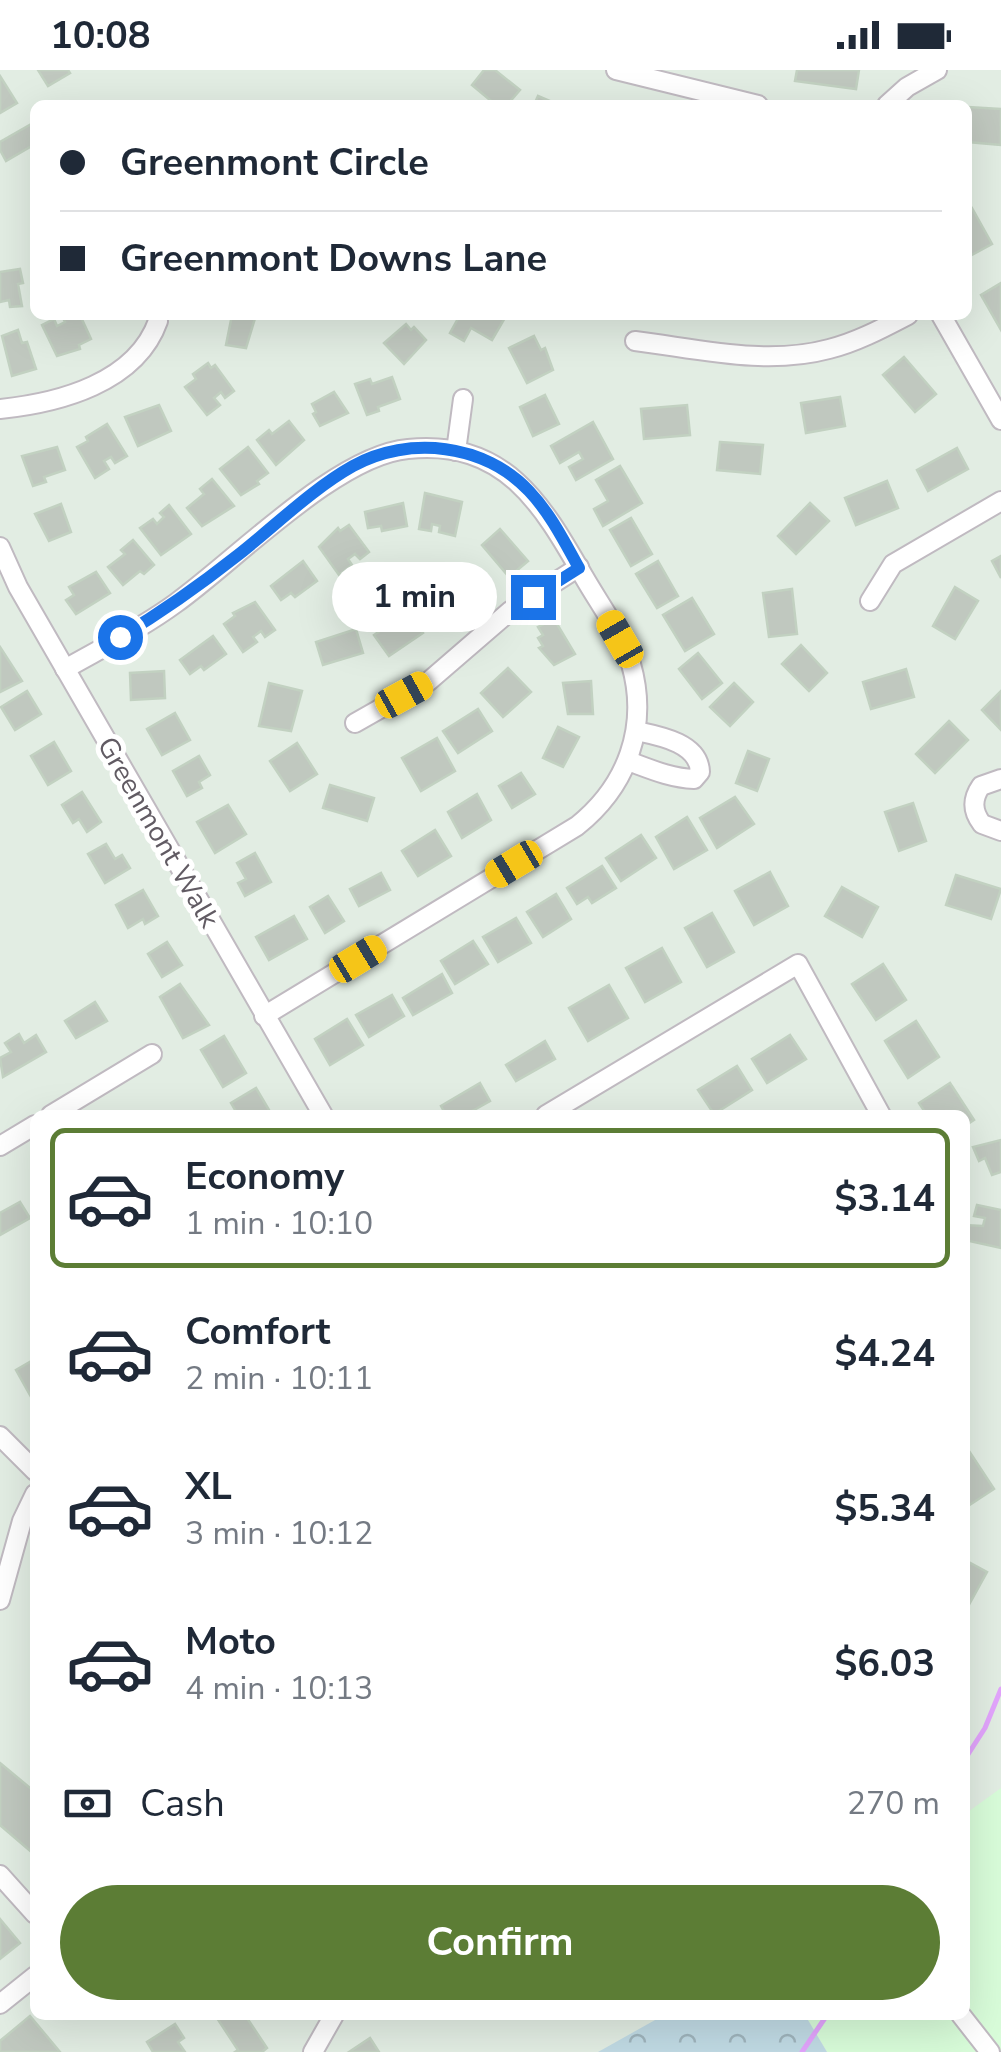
<!DOCTYPE html>
<meta charset="utf-8">
<style>
:root{--surface:#fff;--page:#f2f2f3;--text:#1f2937;--muted:#747a83;--line:#e0e1e3;--accent:#5c7d35}
body{margin:0;font-family:"Nunito Sans",sans-serif;background:var(--page);color:var(--text);height:100vh;display:flex;flex-direction:column;font-size:38px;white-space:nowrap}
*{box-sizing:border-box;margin:0}
p{font-size:32px;color:var(--muted)}
.icon{flex:none;width:55px;height:55px;fill:none;stroke:currentColor;stroke-width:2;stroke-linecap:round;stroke-linejoin:round}
.map{position:relative;flex:1;overflow:hidden}
.sheet{position:absolute;left:30px;top:1040px;width:940px;height:910px;display:flex;flex-direction:column;background:var(--surface);border-radius:15px;box-shadow:0 10px 40px #0002}
.sheet>*{flex:none}
.top-card{position:absolute;left:30px;top:30px;width:942px;height:220px;border-radius:15px;box-shadow:0 10px 40px #0002;display:grid;align-content:center;height:220px;padding:0 30px;background:var(--surface)}
.end{position:absolute;width:45px;height:45px;margin:-22px;border:12px solid #1a73e8;background:#fff;box-shadow:0 0 0 5px #fff}
.from{border-radius:50%}
.bubble{position:absolute;height:70px;border-radius:35px;background:var(--surface);box-shadow:0 10px 40px #0002;font-size:32px;font-weight:700;line-height:70px;text-align:center}
.car{position:absolute;width:30px;height:60px;margin:-30px -15px;border-radius:12px;box-shadow:0 0 8px 2px #0007;background:linear-gradient(#f5c518 24%,#345 0 40%,#f5c518 0 76%,#345 0 86%,#f5c518 0)}
.top-card b{display:flex;align-items:center;gap:35px;height:95px;font-size:38px}
.top-card b+b{border-top:2px solid var(--line)}
.top-card i{width:25px;height:25px;background:var(--text)}
ul{padding:18px 0 0;list-style:none}
li{display:flex;align-items:center;gap:30px;height:140px;margin:0 20px 15px;padding:0 10px;border:5px solid transparent;border-radius:15px}
li div{flex:1}
li b{display:block;font-size:38px}
li em{font-style:normal;font-weight:700}
li.active{border-color:var(--accent)}
li>.icon{width:90px;height:90px;stroke-width:1.5}
.pay{display:flex;align-items:center;gap:25px;height:110px;padding:0 30px;font-size:38px}
.pay p{margin-inline-start:auto}
.action{display:flex;gap:20px;margin-top:auto;padding:20px 30px}
.action a{flex:1;height:115px;border-radius:60px;background:var(--accent);color:#fff;font-size:40px;font-weight:700;line-height:115px;text-align:center}
.status{display:flex;justify-content:space-between;align-items:center;height:70px;padding:0 50px;background:var(--surface);direction:ltr}
.status svg{height:28px;fill:currentColor}
.map>svg:first-child{display:block}
.commercial{fill:#d8fcd9}
.forest{fill:url(#forest-crowns)}
.lines{fill:none;stroke-linecap:round;stroke-linejoin:round}
.stream{stroke:#e2a4fc;stroke-width:5}
.building{fill:#c0c8bf;stroke:#c2d1c1;stroke-width:2.5}
.minor-casing{stroke:#c0bac1;stroke-width:22}
.minor{stroke:#fff;stroke-width:18}
.route{stroke:#1a73e8;stroke-width:12}
.labels{text-anchor:middle;stroke-width:10;stroke-linejoin:round;paint-order:stroke}
.street-label{font-size:28px;fill:#615b63;stroke:#fff}
</style>
<div class="status"><b>10:08</b><svg viewBox="0 0 49 12"><path d="M0 12V9h3v3zM5 12V6h3v6zM10 12V3h3v9zM15 12V0h3v12zM26 1h20v11H26zM47 4h2v5h-2z"/></svg></div>
<div class="map">
<svg width="1001" height="1982" viewBox="0 0 1001 1982">
<defs>
<pattern id="forest-crowns" width="20" height="18" patternUnits="userSpaceOnUse" patternTransform="scale(2.5)"><rect width="20" height="18" fill="#c0dae4"/><path d="M2 6a3 3 0 1 1 6 0M12 15a3 3 0 1 1 6 0" fill="none" stroke="#9fb4bc"/></pattern>
</defs>
<rect width="100%" height="100%" fill="#e2ede3"/>
<path class="commercial" d="M1001 1718V1982H827L805 1945H965V1744Z"/>
<path class="forest" d="M664 1945H805L827 1982H598Z"/>
<g class="lines">
<g class="stream">
<path d="M965 1689 985 1658 1001 1619"/>
<path d="M802 1982 827 1945"/>
</g>
</g>
<g class="building">
<path d="M38 0H68L70 3 48 16Z"/>
<path d="M484 0H495L520 20 507 35H496L472 15Z"/>
<path d="M797 0H859L856 19 795 11Z"/>
<path d="M0 6 17 33 0 43Z"/>
<path d="M538 26 559 35H534Z"/>
<path d="M968 37 1001 39V75L968 72Z"/>
<path d="M33 53 35 74 6 91 0 80V72Z"/>
<path d="M972 138 992 174 968 187V141Z"/>
<path d="M20 199 23 213 18 214 22 236 10 237 9 230 0 232V202Z"/>
<path d="M1001 213V260L981 225Z"/>
<path d="M80 245 91 269 79 275 80 279 57 286 42 255 54 249 57 256 65 252 62 246Z"/>
<path d="M232 245H256L246 278 226 275Z"/>
<path d="M460 245H505L506 246 492 270 471 258 464 271 450 263Z"/>
<path d="M406 254 411 260 414 257 426 270 404 294 384 273Z"/>
<path d="M18 260 22 273 27 272 36 299 12 306 2 266Z"/>
<path d="M534 266 541 280 545 278 553 300 527 313 509 278Z"/>
<path d="M904 287 936 324 915 342 883 305Z"/>
<path d="M208 293 211 298 215 295 234 321 225 328 221 322 214 328 220 335 207 345 185 317 196 309 193 304Z"/>
<path d="M392 307 400 329 378 337 379 341 367 345 355 314 370 309 372 314Z"/>
<path d="M334 322 348 343 320 356 313 344 316 342 312 334Z"/>
<path d="M545 325 559 354 533 366 520 337Z"/>
<path d="M840 327 845 356 806 363 801 333Z"/>
<path d="M159 335 171 361 138 376 125 347Z"/>
<path d="M687 335 690 365 644 369 641 339Z"/>
<path d="M289 351 304 370 276 395 257 370 269 360 272 364Z"/>
<path d="M593 352 613 389 576 410 569 397 583 389 579 382 560 393 551 376Z"/>
<path d="M107 354 127 386 115 393 111 387 104 391 109 399 95 408 77 377 88 371 86 367Z"/>
<path d="M720 372 763 375 760 404 717 400Z"/>
<path d="M57 377 65 400 44 407 46 412 33 416 22 386Z"/>
<path d="M248 377 268 403 257 411 259 414 241 425 220 399Z"/>
<path d="M957 378 968 399 928 421 917 400Z"/>
<path d="M620 396 642 433 603 456 594 439 608 431 596 410Z"/>
<path d="M212 409 234 436 202 456 187 438 204 424 200 419Z"/>
<path d="M887 411 898 438 856 455 845 428Z"/>
<path d="M425 423 462 432 455 466 439 462 440 456 432 454 431 461 419 459Z"/>
<path d="M403 433 407 456 382 461 381 456 368 458 365 442Z"/>
<path d="M810 433 829 451 796 484 778 466Z"/>
<path d="M61 434 71 462 49 471 35 444Z"/>
<path d="M169 435 191 464 161 485 140 458 153 449 157 454 164 447 160 443Z"/>
<path d="M631 448 652 484 631 496 610 460Z"/>
<path d="M349 455 369 482 360 489 355 484 348 489 352 495 339 505 319 477 338 458 340 461Z"/>
<path d="M500 459 528 491 509 507 482 475Z"/>
<path d="M133 470 154 495 144 504 140 501 123 515 108 497 125 484 121 480Z"/>
<path d="M1001 486V508L992 491Z"/>
<path d="M303 491 317 511 295 527 291 523 281 530 271 516Z"/>
<path d="M658 491 678 526 657 538 636 504Z"/>
<path d="M96 502 110 523 76 544 66 530 74 525 69 517Z"/>
<path d="M445 503 463 523 432 551 413 531Z"/>
<path d="M955 517 978 531 955 569 933 556Z"/>
<path d="M792 519 797 564 769 567 763 523Z"/>
<path d="M692 528 714 564 685 581 663 545Z"/>
<path d="M255 532 275 560 265 567 261 561 253 567 257 572 243 582 224 554 235 546 233 543Z"/>
<path d="M409 541 423 563 389 586 374 565Z"/>
<path d="M554 549 575 584 554 595 539 578 543 576 538 568 543 565 538 557Z"/>
<path d="M356 559 363 583 323 595 316 572Z"/>
<path d="M213 566 226 584 204 600 201 596 190 604 180 590Z"/>
<path d="M801 575 827 603 809 621 782 594Z"/>
<path d="M0 577 22 611 0 622Z"/>
<path d="M698 583 722 613 702 629 679 599Z"/>
<path d="M508 598 531 622 503 647 481 623Z"/>
<path d="M906 599 914 627 871 639 863 612Z"/>
<path d="M164 601 165 628 131 630 130 603Z"/>
<path d="M591 611 593 644H568L563 613Z"/>
<path d="M269 613 302 621 291 661 259 656Z"/>
<path d="M734 613 753 632 730 656 710 637Z"/>
<path d="M27 621 41 644 15 660 1 637Z"/>
<path d="M1001 621V660L982 640Z"/>
<path d="M478 639 492 661 458 683 443 661Z"/>
<path d="M175 643 190 670 162 685 147 659Z"/>
<path d="M949 651 968 670 935 703 916 684Z"/>
<path d="M558 657 579 667 563 697 543 688Z"/>
<path d="M437 668 455 701 421 721 402 688Z"/>
<path d="M54 672 71 701 48 715 31 686Z"/>
<path d="M297 673 317 704 290 721 270 691Z"/>
<path d="M748 681 769 689 757 721 736 713Z"/>
<path d="M199 686 210 705 199 712 202 718 187 726 173 701Z"/>
<path d="M521 703 535 724 512 738 499 716Z"/>
<path d="M330 715 374 728 367 751 323 738Z"/>
<path d="M82 722 101 752 87 762 79 749 73 753 62 735Z"/>
<path d="M477 724 491 750 462 768 448 742Z"/>
<path d="M735 727 754 754 717 778 700 748Z"/>
<path d="M913 733 926 771 899 781 885 742Z"/>
<path d="M228 735 246 764 215 783 197 752Z"/>
<path d="M687 747 707 780 674 799 656 767Z"/>
<path d="M435 760 451 786 418 806 402 781Z"/>
<path d="M641 765 656 788 621 811 606 788Z"/>
<path d="M106 774 115 789 122 785 130 798 105 813 88 784Z"/>
<path d="M255 783 271 812 245 826 238 813 246 809 237 793Z"/>
<path d="M602 796 616 818 592 833 588 827 577 834 567 818Z"/>
<path d="M770 802 788 836 754 855 735 821Z"/>
<path d="M381 803 390 820 359 836 350 819Z"/>
<path d="M956 805 1001 819 991 849 946 835Z"/>
<path d="M842 817 878 837 862 867 825 846Z"/>
<path d="M143 820 158 846 145 854 143 849 128 858 116 835Z"/>
<path d="M556 824 571 849 543 867 527 842Z"/>
<path d="M328 826 344 851 325 863 310 837Z"/>
<path d="M712 843 734 882 707 897 685 858Z"/>
<path d="M294 846 307 869 269 890 256 867Z"/>
<path d="M516 848 531 873 498 892 483 867Z"/>
<path d="M473 871 488 894 455 914 441 891Z"/>
<path d="M167 872 182 895 162 907 148 884Z"/>
<path d="M662 878 681 912 645 932 626 898Z"/>
<path d="M883 894 906 930 876 950 852 914Z"/>
<path d="M442 904 452 923 413 945 403 928Z"/>
<path d="M180 914 209 955 183 968 160 927Z"/>
<path d="M609 915 628 948 588 971 569 938Z"/>
<path d="M392 925 404 946 369 967 356 945Z"/>
<path d="M95 932 107 951 76 968 65 951Z"/>
<path d="M347 949 363 975 330 995 315 969Z"/>
<path d="M916 951 939 987 908 1008 885 971Z"/>
<path d="M19 964 24 973 36 965 46 982 3 1007 0 988 11 982 5 973Z"/>
<path d="M790 965 806 989 767 1013 752 989Z"/>
<path d="M224 966 246 1003 223 1017 201 980Z"/>
<path d="M545 971 555 989 516 1011 506 995Z"/>
<path d="M737 996 752 1020 714 1044 698 1020Z"/>
<path d="M480 1013 490 1031 465 1045H446L441 1036Z"/>
<path d="M950 1013 974 1050 965 1056V1045H927L919 1033Z"/>
<path d="M256 1018 272 1045H238L231 1033Z"/>
<path d="M1001 1070V1102L992 1105 985 1088 979 1091 973 1077Z"/>
<path d="M20 1132 30 1148 0 1165V1143Z"/>
<path d="M977 1135 1001 1140V1178L965 1170V1155L983 1156 985 1148 974 1146Z"/>
<path d="M35 1289V1334L16 1300Z"/>
<path d="M967 1378 994 1419 965 1438V1379Z"/>
<path d="M965 1490 987 1502 965 1542Z"/>
<path d="M0 1693 35 1722V1785L0 1755Z"/>
<path d="M0 1849 20 1873 0 1889Z"/>
<path d="M215 1945H245L267 1978 262 1982H235L238 1980Z"/>
<path d="M30 1946 60 1982H0V1971Z"/>
<path d="M175 1954 184 1968 178 1972 185 1982H153L147 1972Z"/>
<path d="M370 1968 379 1982H349Z"/>
</g>
<g class="lines">
<defs>
<g id="minor">
<path d="M616 0 758 35"/>
<path d="M887 35 907 17 937 0"/>
<path d="M941 245 1001 350"/>
<path d="M635 271C699 279 766 296 829 279 857 272 883 258 908 245"/>
<path d="M0 339C59 333 136 313 158 251"/>
<path d="M456 381 463 329"/>
<path d="M0 477 18 517 323 1045"/>
<path d="M870 531 893 494 1001 431"/>
<path d="M65 599C102 578 142 558 176 533 236 490 337 385 408 379 505 369 542 434 584 507 600 535 622 564 631 594 649 657 627 716 577 756L264 946"/>
<path d="M355 653 429 611 510 541 579 497"/>
<path d="M628 691C650 699 670 708 694 709L700 702C699 673 660 666 636 661"/>
<path d="M1001 709 981 716C972 729 972 741 982 754L1001 761"/>
<path d="M51 1045 152 984"/>
<path d="M546 1045 798 894 881 1045"/>
<path d="M0 1076 35 1055"/>
<path d="M0 1366 35 1401"/>
<path d="M0 1530 22 1451 35 1424"/>
<path d="M0 1805 35 1844"/>
<path d="M0 1934 35 1906"/>
<path d="M961 1945 990 1982"/>
<path d="M313 1982 334 1945"/>
</g>
</defs>
<use href="#minor" class="minor-casing"/>
<use href="#minor" class="minor"/>
</g>
<g class="lines">
<path class="route" d="M120 567C162 542 200 515 238 485 275 456 312 419 353 396 409 365 485 374 529 421 550 443 564 471 579 498L533 527"/>
</g>
<g class="labels">
<g class="street-label">
<text transform="translate(159 762) rotate(60)" y="10">Greenmont Walk</text>
</g>
</g>
</svg>
<i class="end from" style="left:120px;top:567px"></i>
<i class="end" style="left:533px;top:527px"></i>
<div class="bubble" style="left:332px;top:492px;width:165px">1 min</div>
<i class="car" style="left:620px;top:569px;rotate:330deg"></i>
<i class="car" style="left:404px;top:625px;rotate:61deg"></i>
<i class="car" style="left:514px;top:794px;rotate:239deg"></i>
<i class="car" style="left:358px;top:889px;rotate:59deg"></i>
<div class="top-card">
<b><i class="from"></i>Greenmont Circle</b>
<b><i></i>Greenmont Downs Lane</b>
</div>
<section class="sheet">
<ul>
<li class="active"><svg class="icon" aria-label="car" viewBox="0 0 24 24"><path d="M5 17H2v-5l4-1 3-4h7l3 4 3 1v5h-3M9 17h6M6 11h13"/><circle cx="7" cy="17" r="2"/><circle cx="17" cy="17" r="2"/></svg><div><b>Economy</b><p>1 min · 10:10</p></div><em>$3.14</em></li>
<li><svg class="icon" aria-label="car" viewBox="0 0 24 24"><path d="M5 17H2v-5l4-1 3-4h7l3 4 3 1v5h-3M9 17h6M6 11h13"/><circle cx="7" cy="17" r="2"/><circle cx="17" cy="17" r="2"/></svg><div><b>Comfort</b><p>2 min · 10:11</p></div><em>$4.24</em></li>
<li><svg class="icon" aria-label="car" viewBox="0 0 24 24"><path d="M5 17H2v-5l4-1 3-4h7l3 4 3 1v5h-3M9 17h6M6 11h13"/><circle cx="7" cy="17" r="2"/><circle cx="17" cy="17" r="2"/></svg><div><b>XL</b><p>3 min · 10:12</p></div><em>$5.34</em></li>
<li><svg class="icon" aria-label="car" viewBox="0 0 24 24"><path d="M5 17H2v-5l4-1 3-4h7l3 4 3 1v5h-3M9 17h6M6 11h13"/><circle cx="7" cy="17" r="2"/><circle cx="17" cy="17" r="2"/></svg><div><b>Moto</b><p>4 min · 10:13</p></div><em>$6.03</em></li>
</ul>
<div class="pay"><svg class="icon" aria-label="cash" viewBox="0 0 24 24"><path d="M3 7h18v10H3z"/><circle cx="12" cy="12" r="2"/></svg>Cash<p>270 m</p></div>
<div class="action"><a>Confirm</a></div>
</section>
</div>
